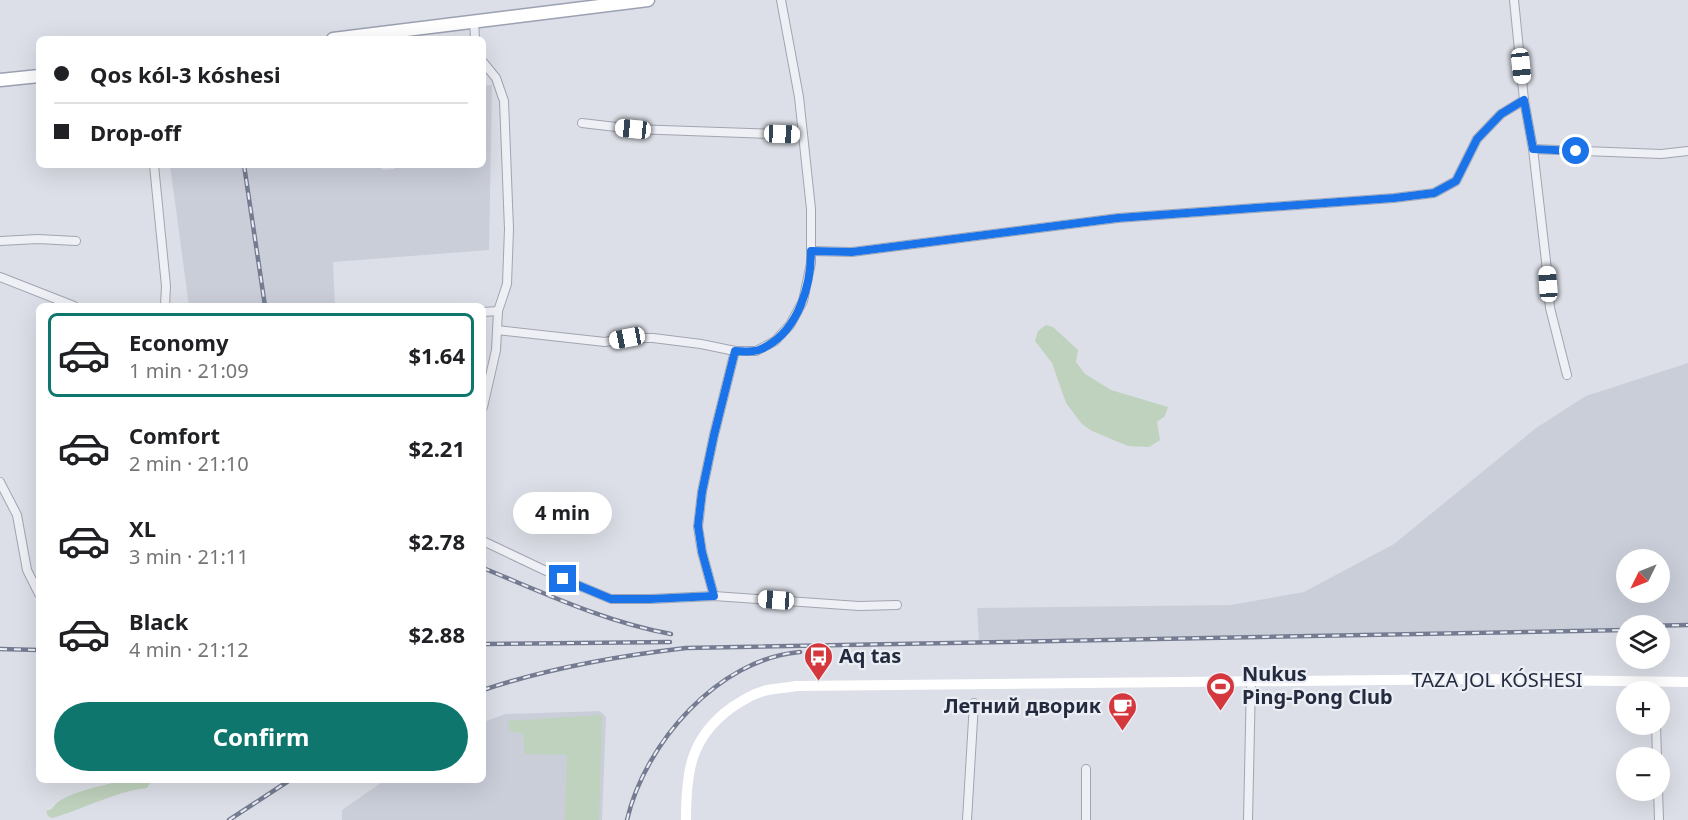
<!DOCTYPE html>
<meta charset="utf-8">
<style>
:root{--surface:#fff;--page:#f6f6f6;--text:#202124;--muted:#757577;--line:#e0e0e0;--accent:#0f766e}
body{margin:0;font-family:"Noto Sans",sans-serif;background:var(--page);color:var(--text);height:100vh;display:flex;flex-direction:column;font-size:22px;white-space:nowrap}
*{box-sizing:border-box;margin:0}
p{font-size:20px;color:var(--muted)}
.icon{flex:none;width:33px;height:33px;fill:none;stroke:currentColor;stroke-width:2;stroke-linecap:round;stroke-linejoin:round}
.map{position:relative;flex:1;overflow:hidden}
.side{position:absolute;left:36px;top:303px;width:450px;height:480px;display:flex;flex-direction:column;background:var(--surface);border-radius:9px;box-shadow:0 6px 24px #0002}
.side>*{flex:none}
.guide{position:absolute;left:36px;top:36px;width:450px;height:132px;border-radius:9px;box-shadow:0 6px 24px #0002;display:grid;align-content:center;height:132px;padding:0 18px;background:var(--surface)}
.needle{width:39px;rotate:227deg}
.controls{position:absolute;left:1616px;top:549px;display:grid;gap:12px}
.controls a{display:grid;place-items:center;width:54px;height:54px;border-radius:50%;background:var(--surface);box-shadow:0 6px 24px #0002;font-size:30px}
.end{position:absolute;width:27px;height:27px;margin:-14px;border:8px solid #1a73e8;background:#fff;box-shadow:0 0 0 3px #fff}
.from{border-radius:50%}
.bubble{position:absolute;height:42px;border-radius:21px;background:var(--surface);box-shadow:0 6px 24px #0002;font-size:20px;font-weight:700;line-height:42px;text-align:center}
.car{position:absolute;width:18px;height:36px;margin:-18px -9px;border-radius:8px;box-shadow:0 0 4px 2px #0007;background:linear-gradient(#fff 24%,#345 0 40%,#fff 0 76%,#345 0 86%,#fff 0)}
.guide b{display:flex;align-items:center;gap:21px;height:57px;font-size:22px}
.guide b+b{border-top:2px solid var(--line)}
.guide i{width:15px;height:15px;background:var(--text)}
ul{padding:10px 0 0;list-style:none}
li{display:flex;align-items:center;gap:18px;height:84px;margin:0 12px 9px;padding:0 6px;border:3px solid transparent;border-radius:9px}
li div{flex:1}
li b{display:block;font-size:22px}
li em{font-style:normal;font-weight:700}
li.selected{border-color:var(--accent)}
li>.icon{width:54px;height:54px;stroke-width:1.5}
.button{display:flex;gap:12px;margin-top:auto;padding:12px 18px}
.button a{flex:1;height:69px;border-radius:36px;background:var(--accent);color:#fff;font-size:24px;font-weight:700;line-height:69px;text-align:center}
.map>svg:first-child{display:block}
.built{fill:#caced9;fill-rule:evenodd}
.green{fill:#bfd2bd}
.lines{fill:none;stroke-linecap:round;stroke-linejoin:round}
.street-casing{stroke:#a1a5b1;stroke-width:10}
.primary-casing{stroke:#9ba1b3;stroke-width:15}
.street{stroke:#eff0f5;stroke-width:8}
.secondary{stroke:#fff;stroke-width:10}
.primary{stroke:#fff;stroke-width:12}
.rail-casing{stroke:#757c91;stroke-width:4.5}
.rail{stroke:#ebeef5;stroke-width:2;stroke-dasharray:7;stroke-linecap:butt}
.route{stroke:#1a73e8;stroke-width:8}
.labels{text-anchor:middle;stroke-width:4.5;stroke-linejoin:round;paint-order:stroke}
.poi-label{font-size:20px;font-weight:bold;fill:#252b3e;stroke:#ebeef5;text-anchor:start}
.street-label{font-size:20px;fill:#252b3e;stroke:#ebeef5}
</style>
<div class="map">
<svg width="1688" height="820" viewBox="0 0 1688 820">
<rect width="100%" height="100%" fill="#dcdfe7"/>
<g class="built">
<path d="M492 85 489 250 333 262 335 306H189L170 165H381L382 170 395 169 394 165H483V86Z"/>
<path d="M1688 363V627L1626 626V628L979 641 977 608 1231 605 1304 592 1394 544 1536 428 1586 396ZM1626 560H1659V592H1626Z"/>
<path d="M600 711 606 717 602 820H342V810L385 780H483V722L506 714Z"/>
</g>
<g class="green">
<path d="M1046 325 1053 327 1078 350 1076 362 1085 374 1111 390 1168 407 1165 416 1157 422 1160 440 1149 447 1128 446 1092 431 1082 424 1066 403 1052 363 1035 341 1038 331Z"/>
<path d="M600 715 602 717 599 820H565L567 755 525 754 523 734 509 731 508 721Z"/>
<path d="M123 780H150L151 782 147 788C113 792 85 809 52 818L48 816 46 811 52 809C61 792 105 786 123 780Z"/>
</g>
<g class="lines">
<defs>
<g id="street">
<path d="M1514 0 1524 100 1533 149 1546 261 1550 308 1567 375"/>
<path d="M474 20 475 39"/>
<path d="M483 62 496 78 504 101 509 229 507 284 498 311 496 350 483 407"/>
<path d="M582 123 633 129 803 135"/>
<path d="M1533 149 1661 154 1688 151"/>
<path d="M154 165 166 286 165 306"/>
<path d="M0 241 38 239 76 241"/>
<path d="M811 251 852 252 1118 218 1394 198 1434 193 1456 181 1477 139 1501 114 1524 100"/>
<path d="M0 277 74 306"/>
<path d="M483 312 498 311"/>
<path d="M497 330 605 342 627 338H653L701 344 735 351H756L775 341 790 325 803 301 811 263V209L799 97 781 0"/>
<path d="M0 482 17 515 27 570 39 594"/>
<path d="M483 541 563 579 611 599H650L714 596 859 606 897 605"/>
<path d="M714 596 702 552 698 527 702 492 714 435 735 351"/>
<path d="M1656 724 1657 758"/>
<path d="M1086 769V820"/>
<path d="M1658 790 1659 820"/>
<path d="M967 820 974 703"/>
<path d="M1248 820 1251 681"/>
</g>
<g id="primary">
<path d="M333 39 648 0"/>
<path d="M0 80 39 76"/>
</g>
</defs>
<use href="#street" class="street-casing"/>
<use href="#primary" class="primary-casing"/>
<use href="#street" class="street"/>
<path class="secondary" d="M686 820C686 772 690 738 731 708 743 700 754 693 768 690 778 688 787 688 796 686L1478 679 1688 682"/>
<use href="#primary" class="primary"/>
<defs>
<g id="rail">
<path d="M244 165 265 306"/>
<path d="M483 568C544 593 605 622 671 634"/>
<path d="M1644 626 1688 625"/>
<path d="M483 644 670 642"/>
<path d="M0 649 39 650"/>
<path d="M483 690C549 668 617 656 686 648L1626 630"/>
<path d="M229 820 290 780"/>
<path d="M627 820C645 743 718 659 800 652"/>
</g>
</defs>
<use href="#rail" class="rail-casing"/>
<use href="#rail" class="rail"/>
</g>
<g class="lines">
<path class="route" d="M563 579 611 599H650L714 596 702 552 698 526 702 492 714 435 735 351C741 351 748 352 754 351 759 351 763 348 767 346 799 328 811 285 811 251L852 252 1118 218 1394 198 1434 193 1456 181 1477 139 1501 114 1524 100 1533 149 1576 151"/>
</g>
<defs>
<symbol id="bus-pin" viewBox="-11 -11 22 30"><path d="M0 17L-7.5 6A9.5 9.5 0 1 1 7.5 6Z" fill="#d5383c" stroke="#ebeef5"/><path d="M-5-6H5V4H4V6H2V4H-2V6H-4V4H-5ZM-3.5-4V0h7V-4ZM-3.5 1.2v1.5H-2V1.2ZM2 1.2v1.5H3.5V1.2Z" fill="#fff"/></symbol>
<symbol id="stadium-pin" viewBox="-11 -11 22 30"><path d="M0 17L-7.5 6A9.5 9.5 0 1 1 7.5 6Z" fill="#d5383c" stroke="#ebeef5"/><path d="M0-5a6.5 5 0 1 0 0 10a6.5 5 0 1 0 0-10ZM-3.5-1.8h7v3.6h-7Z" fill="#fff"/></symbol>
<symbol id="cafe-pin" viewBox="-11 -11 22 30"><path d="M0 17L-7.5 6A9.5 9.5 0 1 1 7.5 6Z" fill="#d5383c" stroke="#ebeef5"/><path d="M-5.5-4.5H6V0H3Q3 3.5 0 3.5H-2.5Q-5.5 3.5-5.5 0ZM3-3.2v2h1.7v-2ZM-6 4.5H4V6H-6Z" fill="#fff"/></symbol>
</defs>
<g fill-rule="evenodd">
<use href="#bus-pin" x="802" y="640" width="33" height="45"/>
<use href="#stadium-pin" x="1204" y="670" width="33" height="45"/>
<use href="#cafe-pin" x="1106" y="690" width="33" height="45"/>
</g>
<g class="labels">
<g class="poi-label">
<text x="839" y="663">Aq tas</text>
<text x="1242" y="681">Nukus<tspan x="1242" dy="23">Ping-Pong Club</tspan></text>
<text x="1101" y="713" text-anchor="end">Летний дворик</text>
</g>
<g class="street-label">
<text x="1497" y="687">TAZA JOL KÓSHESI</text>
</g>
</g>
</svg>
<div class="controls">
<a><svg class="needle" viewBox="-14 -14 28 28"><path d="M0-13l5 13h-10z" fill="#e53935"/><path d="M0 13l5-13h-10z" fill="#757577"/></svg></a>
<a><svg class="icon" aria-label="layers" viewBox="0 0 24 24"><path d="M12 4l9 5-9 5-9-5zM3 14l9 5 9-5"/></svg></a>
<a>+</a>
<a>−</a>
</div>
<i class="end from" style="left:1576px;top:151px"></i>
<i class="end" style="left:563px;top:579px"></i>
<div class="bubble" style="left:513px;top:492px;width:99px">4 min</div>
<i class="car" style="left:1521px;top:66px;rotate:174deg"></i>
<i class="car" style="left:633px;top:129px;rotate:276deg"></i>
<i class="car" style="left:782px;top:134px;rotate:92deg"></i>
<i class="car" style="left:1548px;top:284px;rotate:356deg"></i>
<i class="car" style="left:627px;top:338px;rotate:259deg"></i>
<i class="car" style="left:776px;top:600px;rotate:274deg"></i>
<div class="guide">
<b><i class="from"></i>Qos kól-3 kóshesi</b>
<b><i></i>Drop-off</b>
</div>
<section class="side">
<ul>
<li class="selected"><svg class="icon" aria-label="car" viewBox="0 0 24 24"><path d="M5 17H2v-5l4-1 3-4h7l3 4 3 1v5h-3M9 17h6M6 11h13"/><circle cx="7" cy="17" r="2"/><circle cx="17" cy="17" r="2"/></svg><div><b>Economy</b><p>1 min · 21:09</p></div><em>$1.64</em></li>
<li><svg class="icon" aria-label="car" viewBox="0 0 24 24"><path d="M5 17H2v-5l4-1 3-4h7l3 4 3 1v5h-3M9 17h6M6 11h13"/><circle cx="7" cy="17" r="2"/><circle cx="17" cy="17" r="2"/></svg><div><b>Comfort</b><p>2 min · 21:10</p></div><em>$2.21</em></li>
<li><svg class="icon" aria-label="car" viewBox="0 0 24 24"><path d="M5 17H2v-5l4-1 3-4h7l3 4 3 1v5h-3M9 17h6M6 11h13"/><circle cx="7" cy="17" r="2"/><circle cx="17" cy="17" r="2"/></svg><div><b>XL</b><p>3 min · 21:11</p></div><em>$2.78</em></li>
<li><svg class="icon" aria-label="car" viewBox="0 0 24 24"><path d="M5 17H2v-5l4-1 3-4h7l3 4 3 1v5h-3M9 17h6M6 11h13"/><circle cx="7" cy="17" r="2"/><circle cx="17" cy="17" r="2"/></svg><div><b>Black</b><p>4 min · 21:12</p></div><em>$2.88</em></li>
</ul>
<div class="button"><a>Confirm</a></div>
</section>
</div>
